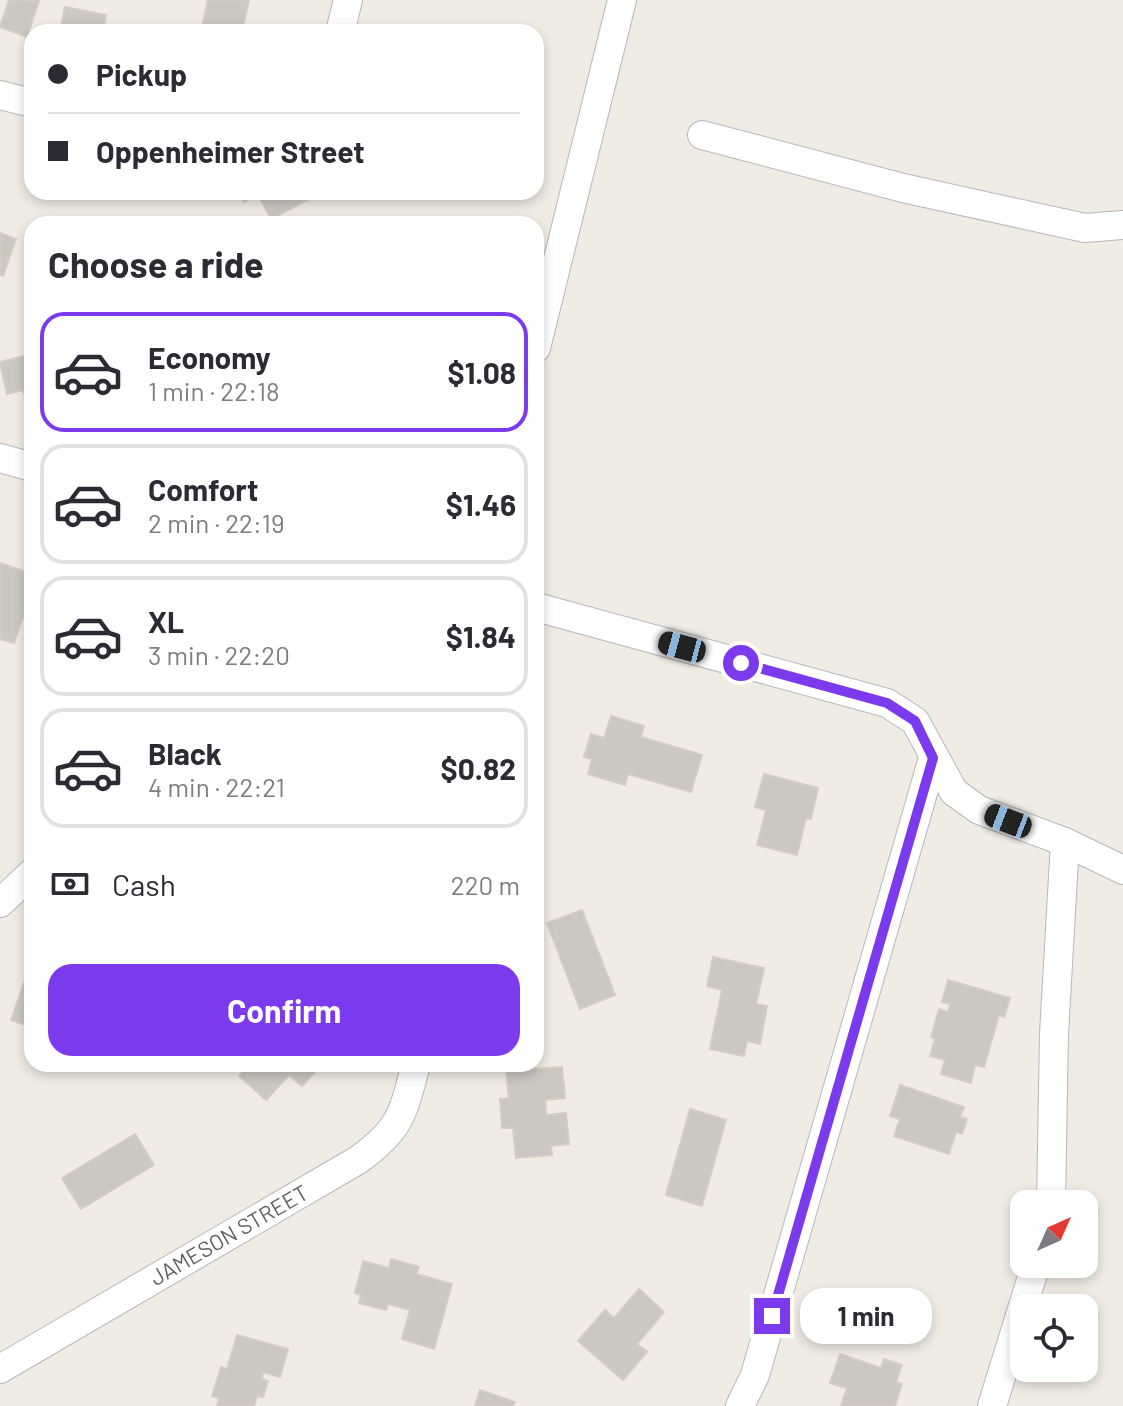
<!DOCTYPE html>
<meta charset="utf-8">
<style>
:root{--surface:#fff;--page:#f2f2f3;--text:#2b2b33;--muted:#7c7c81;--line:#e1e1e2;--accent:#7c3aed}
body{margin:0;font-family:Barlow,sans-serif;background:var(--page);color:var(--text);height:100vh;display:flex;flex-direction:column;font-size:30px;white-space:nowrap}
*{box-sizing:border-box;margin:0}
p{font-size:26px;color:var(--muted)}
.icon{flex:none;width:44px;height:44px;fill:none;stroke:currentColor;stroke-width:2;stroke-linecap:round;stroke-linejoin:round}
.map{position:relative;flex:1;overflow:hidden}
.details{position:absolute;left:24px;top:216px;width:520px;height:856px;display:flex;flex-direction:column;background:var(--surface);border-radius:24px;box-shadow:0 4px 12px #0003}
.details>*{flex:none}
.guide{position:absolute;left:24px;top:24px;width:520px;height:176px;border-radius:24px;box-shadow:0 4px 12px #0003;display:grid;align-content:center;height:176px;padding:0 24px;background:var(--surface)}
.needle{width:52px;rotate:45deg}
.buttons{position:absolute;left:1010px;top:1190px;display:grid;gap:16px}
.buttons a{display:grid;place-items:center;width:88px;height:88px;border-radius:16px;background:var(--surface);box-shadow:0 4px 12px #0003;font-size:40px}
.end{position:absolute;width:36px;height:36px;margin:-18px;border:10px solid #7c3aed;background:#fff;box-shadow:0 0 0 4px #fff}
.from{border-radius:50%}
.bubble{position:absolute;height:56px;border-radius:24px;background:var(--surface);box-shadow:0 4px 12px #0003;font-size:26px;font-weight:700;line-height:56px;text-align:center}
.car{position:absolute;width:24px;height:48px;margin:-24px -12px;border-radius:10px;box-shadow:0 0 6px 2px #0007;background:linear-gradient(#222 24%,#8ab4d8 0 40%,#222 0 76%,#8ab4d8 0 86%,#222 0)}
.guide b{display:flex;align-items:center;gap:28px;height:76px;font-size:30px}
.guide b+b{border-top:2px solid var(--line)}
.guide i{width:20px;height:20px;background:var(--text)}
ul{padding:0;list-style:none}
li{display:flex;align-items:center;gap:24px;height:120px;margin:0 16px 12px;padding:0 8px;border:4px solid var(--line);border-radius:24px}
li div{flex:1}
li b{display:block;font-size:30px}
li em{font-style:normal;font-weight:700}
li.on{border-color:var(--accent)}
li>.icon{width:72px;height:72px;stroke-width:1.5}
h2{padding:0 24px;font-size:36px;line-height:96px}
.pay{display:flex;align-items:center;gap:20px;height:88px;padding:0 24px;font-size:30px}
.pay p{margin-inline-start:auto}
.primary-button{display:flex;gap:16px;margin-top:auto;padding:16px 24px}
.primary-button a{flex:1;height:92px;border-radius:24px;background:var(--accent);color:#fff;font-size:32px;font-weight:700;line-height:92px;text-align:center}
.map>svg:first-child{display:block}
.building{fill:#cbc7c1;stroke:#d5cdc1;stroke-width:2}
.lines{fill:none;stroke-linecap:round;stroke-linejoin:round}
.minor-casing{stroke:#b5b8bc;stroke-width:30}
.minor{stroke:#fff;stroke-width:28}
.route{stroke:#7c3aed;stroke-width:10}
.labels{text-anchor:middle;stroke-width:8;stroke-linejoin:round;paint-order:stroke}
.street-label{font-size:22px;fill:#5c6166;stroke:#fff}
</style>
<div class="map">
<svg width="1123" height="1406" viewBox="0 0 1123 1406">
<rect width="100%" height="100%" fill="#f0ece4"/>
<g class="building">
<path d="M9 0 39 1 27 37 0 27Z"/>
<path d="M208 0H249L242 32 203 23Z"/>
<path d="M65 7 106 15 103 32H60Z"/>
<path d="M239 192H310L313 197 271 219 258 195 244 202Z"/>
<path d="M0 233 16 239 3 276 0 275Z"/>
<path d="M32 354V400L27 402 23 390 7 394 0 362Z"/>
<path d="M0 563 32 574V591L14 643 0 639Z"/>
<path d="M611 716 644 726 641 737 702 755 691 792 628 774 625 785 588 774 592 759 584 757 591 734 604 738Z"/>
<path d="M764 774 818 788 811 819 806 818 797 855 757 845 766 810 755 807Z"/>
<path d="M582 910 615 995 580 1009 547 923Z"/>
<path d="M713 957 764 968 756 1004 767 1006 760 1044 747 1041 744 1056 710 1049 722 990 707 986Z"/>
<path d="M948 980 1010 998 1004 1017 999 1015 984 1067 975 1065 971 1083 941 1074 945 1060 930 1056 935 1039 931 1037 939 1009 948 1012 950 1004 942 1002Z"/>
<path d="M24 983 32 985V1027L11 1020Z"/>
<path d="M249 1064H322L302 1086 289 1075 266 1100 239 1076Z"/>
<path d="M562 1067 565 1098 545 1100 546 1115 566 1113 569 1144 551 1146 552 1155 516 1158 513 1128H502L500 1099 509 1098 506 1071Z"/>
<path d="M900 1085 964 1107 960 1117 967 1119 962 1134 956 1132 949 1154 894 1136 900 1119 890 1116Z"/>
<path d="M690 1109 726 1120 702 1206 666 1195Z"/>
<path d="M135 1134 154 1165 81 1209 62 1178Z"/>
<path d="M391 1259 419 1267 416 1274 452 1284 434 1349 402 1339 410 1310 388 1304 386 1310 359 1303 361 1295 355 1293 363 1261 389 1268Z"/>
<path d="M639 1289 664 1312 637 1344 647 1352 623 1380 578 1341 605 1310 614 1318Z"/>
<path d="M237 1335 288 1349 280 1377 263 1372 262 1379 268 1381 263 1397 257 1396 254 1406H217L219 1398 212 1396 221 1367 227 1369Z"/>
<path d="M840 1354 881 1368 884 1359 902 1365 896 1382 902 1384 895 1406H841L847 1388 830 1383Z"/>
<path d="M480 1390 515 1402 513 1406H475Z"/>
</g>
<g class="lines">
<defs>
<g id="minor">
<path d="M340 32 348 0"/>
<path d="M0 95 32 103"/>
<path d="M702 135 903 188 1085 228 1123 225"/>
<path d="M536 348 622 0"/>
<path d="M0 458 32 467"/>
<path d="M536 607 887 703 915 721 954 792 979 810 1065 842 1123 870"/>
<path d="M0 903 32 873"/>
<path d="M1051 1204 1054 1034 1065 842"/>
<path d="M0 1369 358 1160C401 1129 403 1114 416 1064"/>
<path d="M740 1406 755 1375 933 758"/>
<path d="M992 1406 1036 1264"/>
</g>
</defs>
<use href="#minor" class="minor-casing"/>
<use href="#minor" class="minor"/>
</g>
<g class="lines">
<path class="route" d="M741 663 887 703 915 721 933 758 772 1316"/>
</g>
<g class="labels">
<g class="street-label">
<text transform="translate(229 1235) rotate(-30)" y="8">JAMESON STREET</text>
</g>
</g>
</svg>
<div class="buttons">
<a><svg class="needle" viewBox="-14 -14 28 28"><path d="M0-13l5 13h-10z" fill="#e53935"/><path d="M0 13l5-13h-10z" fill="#7c7c81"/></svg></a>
<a><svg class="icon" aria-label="locate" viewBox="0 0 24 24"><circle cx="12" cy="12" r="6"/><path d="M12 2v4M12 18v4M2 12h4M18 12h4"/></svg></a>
</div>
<i class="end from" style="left:741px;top:663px"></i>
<i class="end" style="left:772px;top:1316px"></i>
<div class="bubble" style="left:800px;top:1288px;width:132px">1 min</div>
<i class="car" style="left:682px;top:647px;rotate:285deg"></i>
<i class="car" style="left:1008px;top:821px;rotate:291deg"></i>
<div class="guide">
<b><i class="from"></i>Pickup</b>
<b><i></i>Oppenheimer Street</b>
</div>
<section class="details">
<h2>Choose a ride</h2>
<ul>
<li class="on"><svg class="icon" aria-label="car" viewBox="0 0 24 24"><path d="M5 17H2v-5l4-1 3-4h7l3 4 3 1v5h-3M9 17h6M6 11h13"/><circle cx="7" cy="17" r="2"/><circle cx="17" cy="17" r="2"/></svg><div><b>Economy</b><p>1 min · 22:18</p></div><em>$1.08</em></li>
<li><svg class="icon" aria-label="car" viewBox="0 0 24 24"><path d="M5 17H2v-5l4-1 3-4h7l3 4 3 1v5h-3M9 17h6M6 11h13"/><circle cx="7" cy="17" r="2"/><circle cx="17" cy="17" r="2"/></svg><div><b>Comfort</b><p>2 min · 22:19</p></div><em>$1.46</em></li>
<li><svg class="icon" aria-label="car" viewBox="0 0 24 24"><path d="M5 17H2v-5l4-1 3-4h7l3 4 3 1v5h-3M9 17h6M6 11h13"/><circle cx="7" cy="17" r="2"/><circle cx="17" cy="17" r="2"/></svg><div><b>XL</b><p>3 min · 22:20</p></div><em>$1.84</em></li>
<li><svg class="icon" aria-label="car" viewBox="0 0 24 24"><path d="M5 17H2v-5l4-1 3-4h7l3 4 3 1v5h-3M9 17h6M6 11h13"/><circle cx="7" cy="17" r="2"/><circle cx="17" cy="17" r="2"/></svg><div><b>Black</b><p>4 min · 22:21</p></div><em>$0.82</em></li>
</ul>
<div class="pay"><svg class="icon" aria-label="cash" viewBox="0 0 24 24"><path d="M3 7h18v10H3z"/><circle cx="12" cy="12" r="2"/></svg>Cash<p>220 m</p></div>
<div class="primary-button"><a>Confirm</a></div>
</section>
</div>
